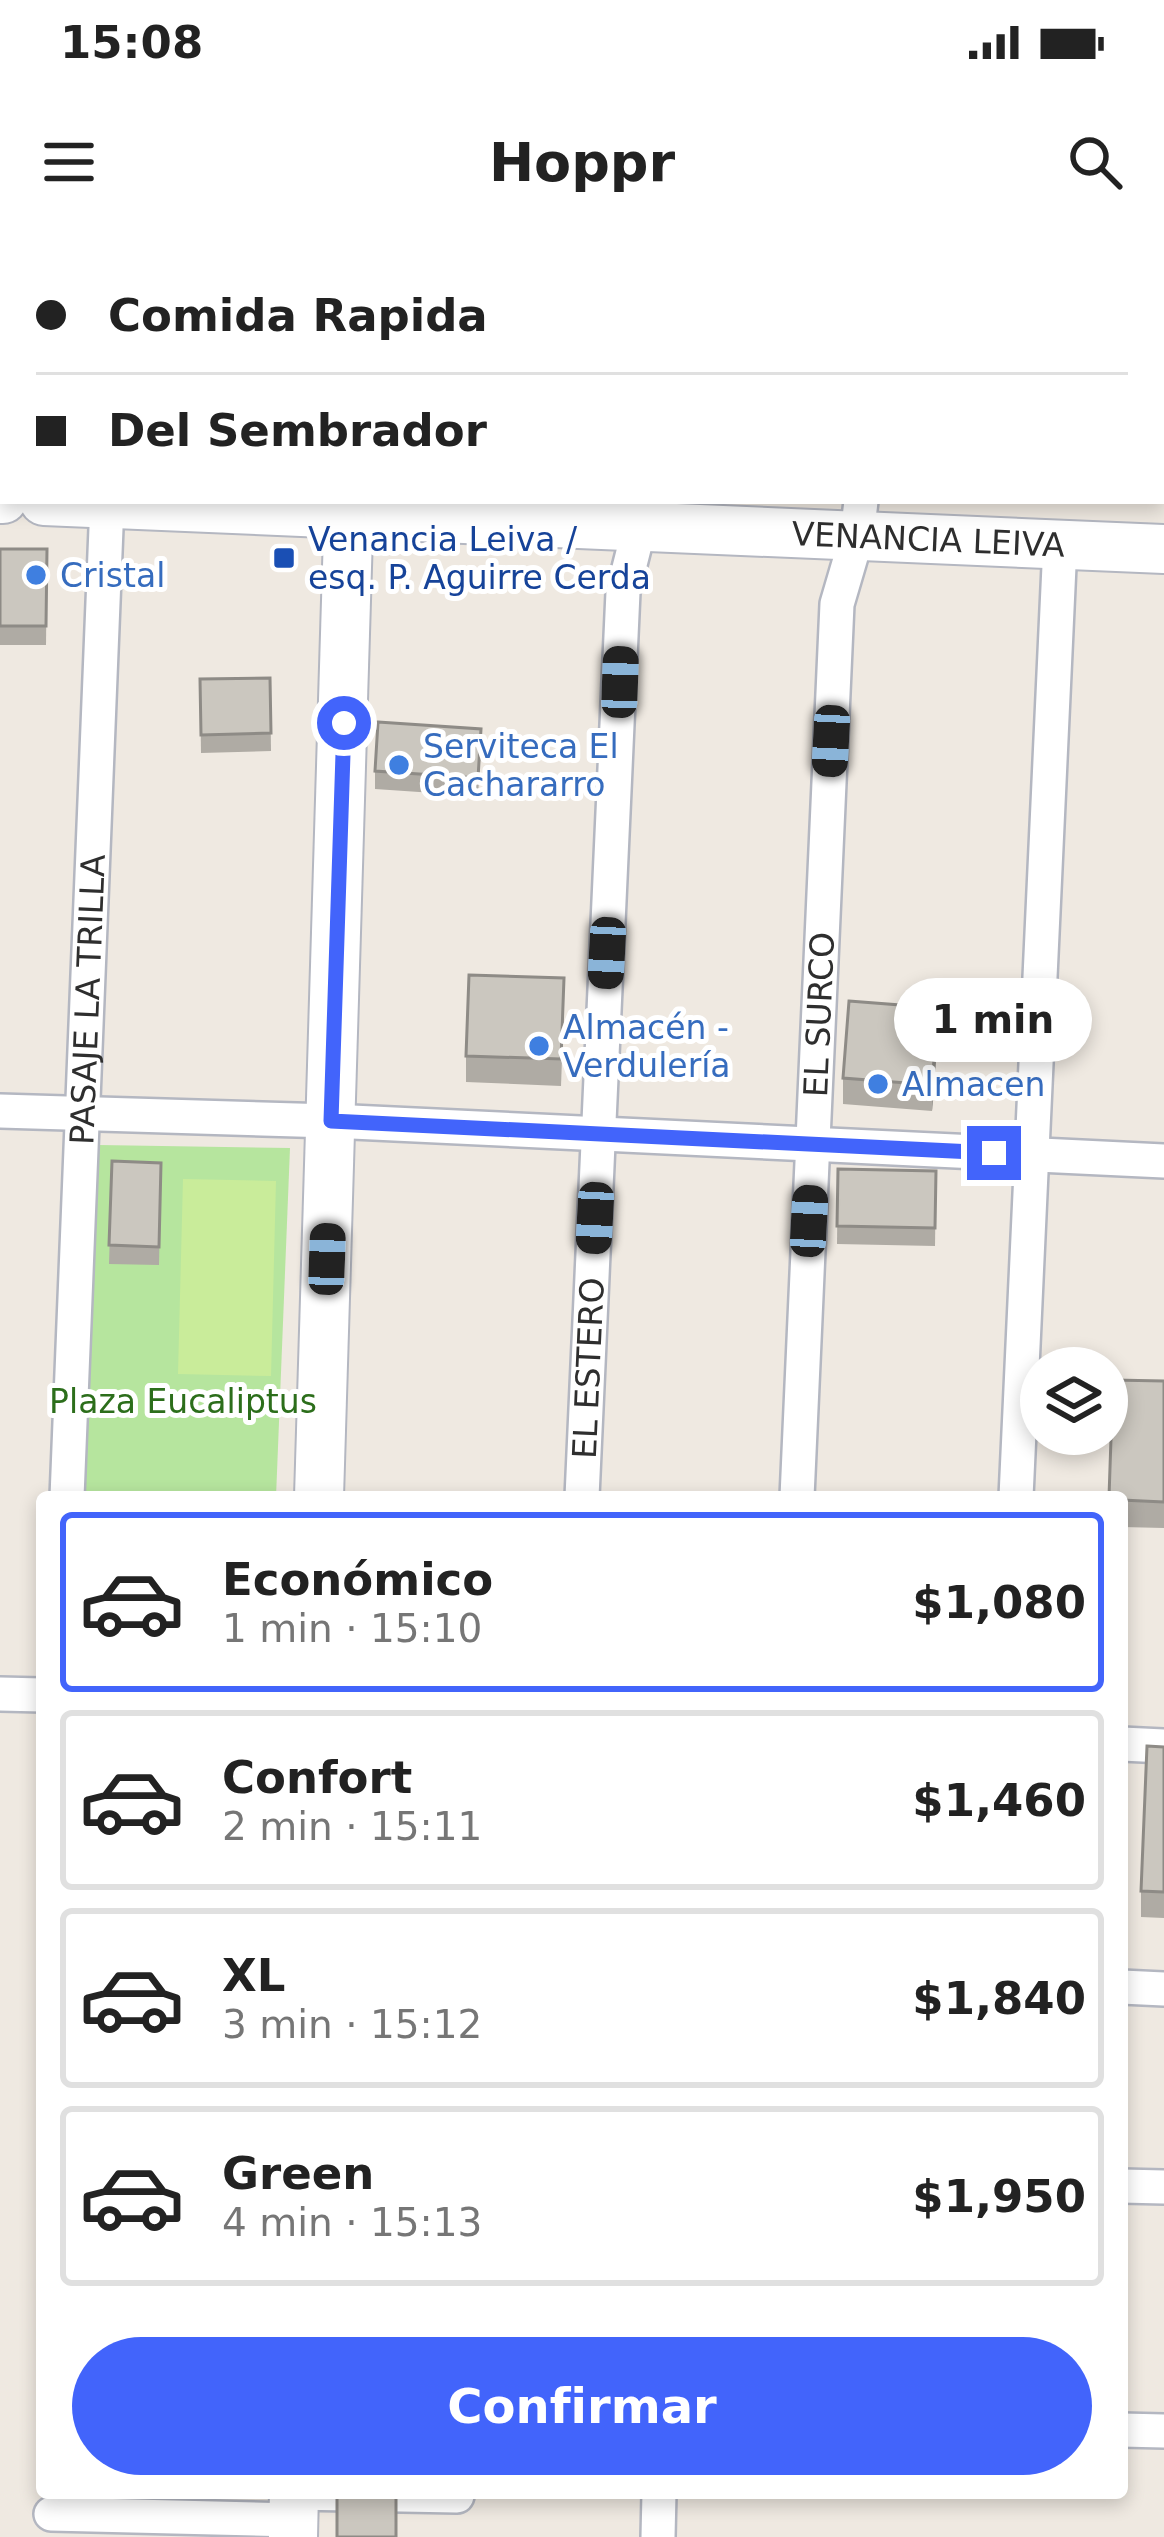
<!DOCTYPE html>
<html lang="es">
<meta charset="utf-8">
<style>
:root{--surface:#fff;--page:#f2f2f2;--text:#222;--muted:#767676;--line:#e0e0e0;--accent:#4264fb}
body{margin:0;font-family:"DejaVu Sans",sans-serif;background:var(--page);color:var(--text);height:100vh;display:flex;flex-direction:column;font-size:45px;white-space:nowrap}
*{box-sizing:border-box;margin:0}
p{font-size:39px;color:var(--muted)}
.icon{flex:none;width:66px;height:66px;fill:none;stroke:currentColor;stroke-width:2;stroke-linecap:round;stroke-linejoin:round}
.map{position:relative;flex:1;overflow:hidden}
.panel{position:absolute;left:36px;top:1251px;width:1092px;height:1008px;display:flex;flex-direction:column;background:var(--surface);border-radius:12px;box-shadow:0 6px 18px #0003}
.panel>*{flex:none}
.guide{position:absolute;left:0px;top:0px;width:1164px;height:264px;box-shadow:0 6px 18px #0003;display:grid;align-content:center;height:264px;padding:0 36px;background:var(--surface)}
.buttons{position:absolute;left:1020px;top:1107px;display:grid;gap:24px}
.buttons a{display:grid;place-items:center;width:108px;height:108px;border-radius:50%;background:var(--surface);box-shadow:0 6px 18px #0003;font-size:60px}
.end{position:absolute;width:54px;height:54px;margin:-27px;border:15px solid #4264fb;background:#fff;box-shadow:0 0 0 6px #fff}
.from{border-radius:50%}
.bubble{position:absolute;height:84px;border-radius:42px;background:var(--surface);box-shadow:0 6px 18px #0003;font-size:39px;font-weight:700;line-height:84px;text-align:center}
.car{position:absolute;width:36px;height:72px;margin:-36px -18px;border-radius:15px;box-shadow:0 0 9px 3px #0007;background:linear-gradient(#222 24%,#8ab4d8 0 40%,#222 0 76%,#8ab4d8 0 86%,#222 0)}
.guide b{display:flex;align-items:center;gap:42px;height:114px;font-size:45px}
.guide b+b{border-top:3px solid var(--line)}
.guide i{width:30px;height:30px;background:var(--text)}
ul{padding:21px 0 0;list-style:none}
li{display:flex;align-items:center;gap:36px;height:180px;margin:0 24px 18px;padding:0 12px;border:6px solid var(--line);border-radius:12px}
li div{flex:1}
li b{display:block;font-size:45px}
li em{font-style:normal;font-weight:700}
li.active{border-color:var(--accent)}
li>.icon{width:108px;height:108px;stroke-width:1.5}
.cta{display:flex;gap:24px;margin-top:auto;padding:24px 36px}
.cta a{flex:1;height:138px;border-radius:72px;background:var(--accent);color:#fff;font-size:48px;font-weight:700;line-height:138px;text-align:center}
.status{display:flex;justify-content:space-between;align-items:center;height:84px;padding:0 60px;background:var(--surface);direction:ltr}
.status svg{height:33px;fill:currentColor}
header{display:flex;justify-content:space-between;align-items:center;height:156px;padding:0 36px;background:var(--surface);font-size:54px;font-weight:700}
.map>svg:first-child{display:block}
.green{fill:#b6e59e}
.pitch{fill:#c9ec9a}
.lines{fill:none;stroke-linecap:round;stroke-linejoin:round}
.street-casing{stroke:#b4b7c1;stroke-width:38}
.secondary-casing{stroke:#b4b7c1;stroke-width:52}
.street{stroke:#fff;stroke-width:33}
.secondary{stroke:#fff;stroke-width:48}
.wall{fill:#afaba4}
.shaded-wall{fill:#8e8b86}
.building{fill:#cbc7bf;stroke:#8e8b86;stroke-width:3}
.route{stroke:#4264fb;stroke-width:15}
.transit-dot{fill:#1a4fb4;stroke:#fff;stroke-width:4.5}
.shop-dot{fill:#3f7fe0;stroke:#fff;stroke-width:4.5}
.labels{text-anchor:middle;stroke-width:10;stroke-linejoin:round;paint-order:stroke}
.street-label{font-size:33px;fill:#2e2e2e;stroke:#fff}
.transit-label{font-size:33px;fill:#164399;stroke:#fff;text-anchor:start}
.shop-label{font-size:33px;fill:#366cbe;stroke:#fff;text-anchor:start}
.park-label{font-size:33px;fill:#2c6e1b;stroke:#fff}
</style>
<div class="status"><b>15:08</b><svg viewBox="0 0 49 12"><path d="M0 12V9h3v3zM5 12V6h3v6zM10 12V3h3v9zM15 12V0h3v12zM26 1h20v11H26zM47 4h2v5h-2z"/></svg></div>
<header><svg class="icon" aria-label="menu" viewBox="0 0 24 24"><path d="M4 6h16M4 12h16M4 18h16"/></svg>Hoppr<svg class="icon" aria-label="search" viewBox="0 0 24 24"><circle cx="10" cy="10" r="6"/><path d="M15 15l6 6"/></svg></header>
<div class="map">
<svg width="1164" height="2297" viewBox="0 0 1164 2297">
<rect width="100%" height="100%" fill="#efe9e1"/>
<path class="green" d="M99 905 290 908 276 1257H82Z"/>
<path class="pitch" d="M183 939 276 941 271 1136 178 1134Z"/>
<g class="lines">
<defs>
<g id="street">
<path d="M663 3V0"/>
<path d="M872 3V0"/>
<path d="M1161 90H1164"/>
<path d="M0 871 331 881 1164 921"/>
<path id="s1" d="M67 1257 107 263"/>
<path id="s2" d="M582 1257 623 352 646 261"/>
<path id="s3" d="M797 1257 837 364 857 296 861 261"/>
<path d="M1016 1257 1060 304"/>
<path d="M0 1454 42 1455"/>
<path d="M1122 1504 1164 1506"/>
<path d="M1122 1747 1164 1749"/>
<path d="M1122 1946 1164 1947"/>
<path d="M1122 2190 1164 2191"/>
<path d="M294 2253 457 2256"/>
<path d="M51 2274 293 2280"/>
<path d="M658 2297 659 2253"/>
</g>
<g id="secondary">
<path d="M359 3V0"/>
<path d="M0 259H3"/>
<path id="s4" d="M44 261 1164 309"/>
<path d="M319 1257 349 261"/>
<path d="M293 2297 294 2253"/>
</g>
</defs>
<use href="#street" class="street-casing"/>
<use href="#secondary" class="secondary-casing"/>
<use href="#street" class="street"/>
<use href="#secondary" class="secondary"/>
</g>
<g class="wall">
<path d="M0 309H47L46 405H0Z"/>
<path d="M270 438 271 511 201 513 200 439Z"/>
<path d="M481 507 478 556 375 549V531Z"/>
<path d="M564 765 561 846 466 842V816Z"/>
<path d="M938 795 932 871 843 864V838Z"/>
<path d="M112 921 161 923 159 1025 109 1024Z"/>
<path d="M838 929 936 931 935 1006 837 1004Z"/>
<path d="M1164 1141V1288L1122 1287V1257Z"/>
<path d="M1164 1507V1678L1141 1677V1651Z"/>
</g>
<path class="shaded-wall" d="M938 768V795L932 871V845Z"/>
<g class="building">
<path d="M0 309H47L46 386H0Z"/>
<path d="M270 438 271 493 201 495 200 439Z"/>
<path d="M378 482 481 489 478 538 375 531Z"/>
<path d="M469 735 564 738 561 819 466 816Z"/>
<path d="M849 761 938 768 932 845 843 838Z"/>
<path d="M112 921 161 923 159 1007 109 1005Z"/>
<path d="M838 929 936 931 935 988 837 986Z"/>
<path d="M1113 1140 1164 1141V1262L1122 1260V1257H1109Z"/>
<path d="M1147 1506 1164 1507V1652L1141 1651Z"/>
<rect x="337" y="2253" width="59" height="44"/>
</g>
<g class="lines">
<path class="route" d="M344 483 331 881 994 913"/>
</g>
<rect class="transit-dot" x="272" y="306" width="24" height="24" rx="6"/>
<g class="shop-dot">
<circle cx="36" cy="335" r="12"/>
<circle cx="399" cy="525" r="12"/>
<circle cx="539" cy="806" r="12"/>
<circle cx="878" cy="844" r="12"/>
</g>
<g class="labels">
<g class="street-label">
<text dy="12" stroke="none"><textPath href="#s4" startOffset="885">VENANCIA LEIVA</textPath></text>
<text dy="12" stroke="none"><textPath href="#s1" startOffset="498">PASAJE LA TRILLA</textPath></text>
<text dy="12" stroke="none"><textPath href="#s3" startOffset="483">EL SURCO</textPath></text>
<text dy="12" stroke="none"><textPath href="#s2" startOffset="129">EL ESTERO</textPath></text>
</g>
<g class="transit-label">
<text x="308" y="311">Venancia Leiva /<tspan x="308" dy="38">esq. P. Aguirre Cerda</tspan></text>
</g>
<g class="shop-label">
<text x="60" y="347">Cristal</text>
<text x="423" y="518">Serviteca El<tspan x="423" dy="38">Cachararro</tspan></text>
<text x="563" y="799">Almacén -<tspan x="563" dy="38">Verdulería</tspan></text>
<text x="902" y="856">Almacen</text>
</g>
<g class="park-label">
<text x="183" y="1173">Plaza Eucaliptus</text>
</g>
</g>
</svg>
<div class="buttons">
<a><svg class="icon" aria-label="layers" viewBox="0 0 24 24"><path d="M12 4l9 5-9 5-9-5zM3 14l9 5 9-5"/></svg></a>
</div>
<i class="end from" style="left:344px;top:483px"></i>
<i class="end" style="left:994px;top:913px"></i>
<div class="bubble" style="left:894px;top:738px;width:198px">1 min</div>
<i class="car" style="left:620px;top:442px;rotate:2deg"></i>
<i class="car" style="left:831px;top:501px;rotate:183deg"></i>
<i class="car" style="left:607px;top:713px;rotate:183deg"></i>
<i class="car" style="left:595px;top:978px;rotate:183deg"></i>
<i class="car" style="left:809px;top:981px;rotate:3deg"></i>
<i class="car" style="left:327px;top:1019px;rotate:2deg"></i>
<div class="guide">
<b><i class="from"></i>Comida Rapida</b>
<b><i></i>Del Sembrador</b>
</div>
<section class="panel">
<ul>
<li class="active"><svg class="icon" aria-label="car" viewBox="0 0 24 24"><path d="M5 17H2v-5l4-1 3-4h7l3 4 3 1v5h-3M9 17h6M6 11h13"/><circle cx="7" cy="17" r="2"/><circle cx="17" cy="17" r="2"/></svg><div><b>Económico</b><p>1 min · 15:10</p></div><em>$1,080</em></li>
<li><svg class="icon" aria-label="car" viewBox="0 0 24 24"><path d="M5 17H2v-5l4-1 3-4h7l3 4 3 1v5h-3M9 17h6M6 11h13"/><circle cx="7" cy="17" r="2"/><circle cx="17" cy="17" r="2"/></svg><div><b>Confort</b><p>2 min · 15:11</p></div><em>$1,460</em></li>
<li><svg class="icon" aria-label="car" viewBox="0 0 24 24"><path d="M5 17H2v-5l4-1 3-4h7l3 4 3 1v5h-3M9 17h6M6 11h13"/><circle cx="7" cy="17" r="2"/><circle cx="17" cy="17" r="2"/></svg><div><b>XL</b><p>3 min · 15:12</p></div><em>$1,840</em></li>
<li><svg class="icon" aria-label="car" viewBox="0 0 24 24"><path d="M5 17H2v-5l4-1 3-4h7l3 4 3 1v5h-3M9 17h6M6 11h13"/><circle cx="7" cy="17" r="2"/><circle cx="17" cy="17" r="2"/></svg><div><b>Green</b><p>4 min · 15:13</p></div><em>$1,950</em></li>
</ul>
<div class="cta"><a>Confirmar</a></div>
</section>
</div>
